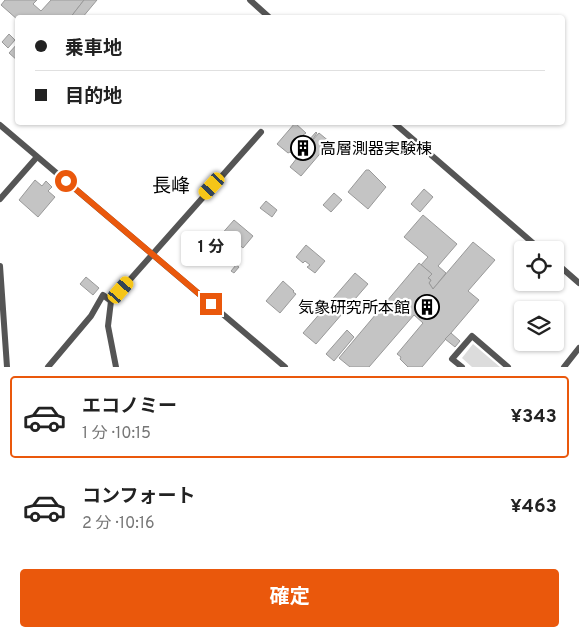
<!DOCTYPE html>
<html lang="ja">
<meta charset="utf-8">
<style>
:root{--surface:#fff;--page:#f2f2f2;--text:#222;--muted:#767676;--line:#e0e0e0;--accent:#ea580c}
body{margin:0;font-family:Overpass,"Noto Sans JP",sans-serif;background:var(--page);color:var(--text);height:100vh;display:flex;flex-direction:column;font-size:19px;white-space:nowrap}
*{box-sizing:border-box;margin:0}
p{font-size:16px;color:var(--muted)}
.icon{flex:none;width:28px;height:28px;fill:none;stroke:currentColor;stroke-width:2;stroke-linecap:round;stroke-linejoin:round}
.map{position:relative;height:367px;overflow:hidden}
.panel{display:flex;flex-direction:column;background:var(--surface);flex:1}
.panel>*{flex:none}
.banner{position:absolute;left:15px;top:15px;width:550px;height:110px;border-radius:5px;box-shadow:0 1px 4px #0004;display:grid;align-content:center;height:110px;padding:0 20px;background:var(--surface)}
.buttons{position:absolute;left:514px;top:241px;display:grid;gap:10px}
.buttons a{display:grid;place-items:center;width:50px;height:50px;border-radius:5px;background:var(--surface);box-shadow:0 1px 4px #0004;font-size:25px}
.end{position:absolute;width:22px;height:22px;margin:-11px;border:6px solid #ea580c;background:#fff;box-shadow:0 0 0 2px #fff}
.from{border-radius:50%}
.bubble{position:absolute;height:35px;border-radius:5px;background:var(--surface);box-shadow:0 1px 4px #0004;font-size:16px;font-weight:700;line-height:35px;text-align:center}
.car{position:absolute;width:15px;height:30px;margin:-15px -8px;border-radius:6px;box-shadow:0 0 4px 1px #0007;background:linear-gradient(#f5c518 24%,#345 0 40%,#f5c518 0 76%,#345 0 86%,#f5c518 0)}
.banner b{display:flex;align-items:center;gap:18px;height:48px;font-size:19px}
.banner b+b{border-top:1px solid var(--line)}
.banner i{width:12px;height:12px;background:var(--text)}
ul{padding:9px 0 0;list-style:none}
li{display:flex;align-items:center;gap:15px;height:82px;margin:0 10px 8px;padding:0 10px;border:2px solid transparent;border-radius:5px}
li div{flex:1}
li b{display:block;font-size:19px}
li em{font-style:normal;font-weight:700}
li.on{border-color:var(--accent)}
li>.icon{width:45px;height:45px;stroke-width:1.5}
.primary-button{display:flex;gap:10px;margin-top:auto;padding:10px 20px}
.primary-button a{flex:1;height:58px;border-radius:5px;background:var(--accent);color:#fff;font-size:20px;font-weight:700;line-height:58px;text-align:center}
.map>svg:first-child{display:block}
.green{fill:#dcdcdc}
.building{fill:#c4c4c4;stroke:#999}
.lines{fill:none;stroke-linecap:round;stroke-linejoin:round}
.service{stroke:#555;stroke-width:6}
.route{stroke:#ea580c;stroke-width:6}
.labels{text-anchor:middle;stroke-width:4.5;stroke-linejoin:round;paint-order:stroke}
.poi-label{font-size:16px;fill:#000;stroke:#fff;text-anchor:start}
.quarter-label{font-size:19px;fill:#000;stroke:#fff}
</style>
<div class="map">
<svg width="579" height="367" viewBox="0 0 579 367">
<rect width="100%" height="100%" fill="#fff"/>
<path class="green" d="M473 344 500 367H472L462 358Z"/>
<g class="building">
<path d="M5 0H37L33 4 41 11 51 0H84L70 18H18V20L1 5Z"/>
<path d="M84 0H97L82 18H70Z"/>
<path d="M9 34 15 40 8 48 2 42Z"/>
<path d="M18 43V61L9 53Z"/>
<path d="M295 123 306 133 303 135 309 140 316 132 317 133 311 142 319 133 330 142 301 176 290 167 297 158 290 152 288 153 277 144Z"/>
<path d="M366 170H369L386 187 368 209 348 192Z"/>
<path d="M35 180 42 186 46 181 52 187 48 191 55 197 38 217 19 200Z"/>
<path d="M424 189 433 197 420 212 411 204Z"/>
<path d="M334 193 342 200 331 212 323 205Z"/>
<path d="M266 201 277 210 272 217 260 208Z"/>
<path d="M423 215 457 244 438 266 446 273 433 289 429 283 431 280 428 278 432 274 421 265 428 257 404 237Z"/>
<path d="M234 220 253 236 243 248 237 243 230 251 236 256 231 262 221 253 215 260 212 258 218 250 212 245Z"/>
<path d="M473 242 495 260 468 291 479 300 422 367H408L400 359 401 357 397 354 423 323 414 315 369 367H350L339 358 419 263 432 274 428 278 431 280 429 283 433 289Z"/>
<path d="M306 245 325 261 315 273 307 267 310 265 305 261 303 263 296 257Z"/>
<path d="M236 265 239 267 234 273 231 271Z"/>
<path d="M355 273 368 284 316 344 303 333Z"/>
<path d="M86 277 99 288 93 295 80 284Z"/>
<path d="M283 281 294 291 293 292 296 294 280 313 266 301Z"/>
<path d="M347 330 354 337 334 361 326 354Z"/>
<path d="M451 333 460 341 455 347 445 339Z"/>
</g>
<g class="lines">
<g class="service">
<path d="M250 0 270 18"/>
<path d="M393 122 541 250"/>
<path d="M0 125 285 367"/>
<path d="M0 199 37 157"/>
<path d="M555 262 579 283"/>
<path d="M0 266 7 367"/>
<path d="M48 367 91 316 103 295 111 301"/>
<path d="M116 367 108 326 111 301 261 132"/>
<path d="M462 367 452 359 472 336 508 367"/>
<path d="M564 367 579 348"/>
</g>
</g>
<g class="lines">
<path class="route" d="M66 181 211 304"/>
</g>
<defs>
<symbol id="building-ring" viewBox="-11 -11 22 22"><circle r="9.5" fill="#fff" stroke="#000" stroke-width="1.5"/><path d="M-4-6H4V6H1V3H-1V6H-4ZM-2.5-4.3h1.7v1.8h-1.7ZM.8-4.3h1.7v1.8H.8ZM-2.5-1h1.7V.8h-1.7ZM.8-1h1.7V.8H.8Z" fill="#000"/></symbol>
</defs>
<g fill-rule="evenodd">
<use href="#building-ring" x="289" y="134" width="28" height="28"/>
<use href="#building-ring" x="413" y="293" width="28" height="28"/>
</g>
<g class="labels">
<g class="poi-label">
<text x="320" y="154">高層測器実験棟</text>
<text x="410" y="313" text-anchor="end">気象研究所本館</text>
</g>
<g class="quarter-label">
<text x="171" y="192">長峰</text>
</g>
</g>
</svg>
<div class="buttons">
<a><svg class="icon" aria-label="locate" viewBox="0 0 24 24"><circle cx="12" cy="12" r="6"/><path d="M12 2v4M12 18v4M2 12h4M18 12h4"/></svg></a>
<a><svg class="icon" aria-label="layers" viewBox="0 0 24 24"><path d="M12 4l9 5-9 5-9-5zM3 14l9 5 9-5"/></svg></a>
</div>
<i class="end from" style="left:66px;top:181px"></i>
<i class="end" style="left:211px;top:304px"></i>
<div class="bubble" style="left:181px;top:231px;width:60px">1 分</div>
<i class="car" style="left:212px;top:186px;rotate:222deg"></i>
<i class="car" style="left:121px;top:290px;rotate:41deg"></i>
<div class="banner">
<b><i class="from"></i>乗車地</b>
<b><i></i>目的地</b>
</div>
</div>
<section class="panel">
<ul>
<li class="on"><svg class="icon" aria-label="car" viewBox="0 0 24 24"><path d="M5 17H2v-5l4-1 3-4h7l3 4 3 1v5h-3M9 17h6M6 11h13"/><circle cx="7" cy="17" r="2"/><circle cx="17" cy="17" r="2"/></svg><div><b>エコノミー</b><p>1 分 · 10:15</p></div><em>¥343</em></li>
<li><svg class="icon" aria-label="car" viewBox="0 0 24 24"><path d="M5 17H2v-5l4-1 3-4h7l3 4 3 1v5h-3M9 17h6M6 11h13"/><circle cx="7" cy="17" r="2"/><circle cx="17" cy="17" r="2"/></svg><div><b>コンフォート</b><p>2 分 · 10:16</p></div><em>¥463</em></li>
</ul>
<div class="primary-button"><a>確定</a></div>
</section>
